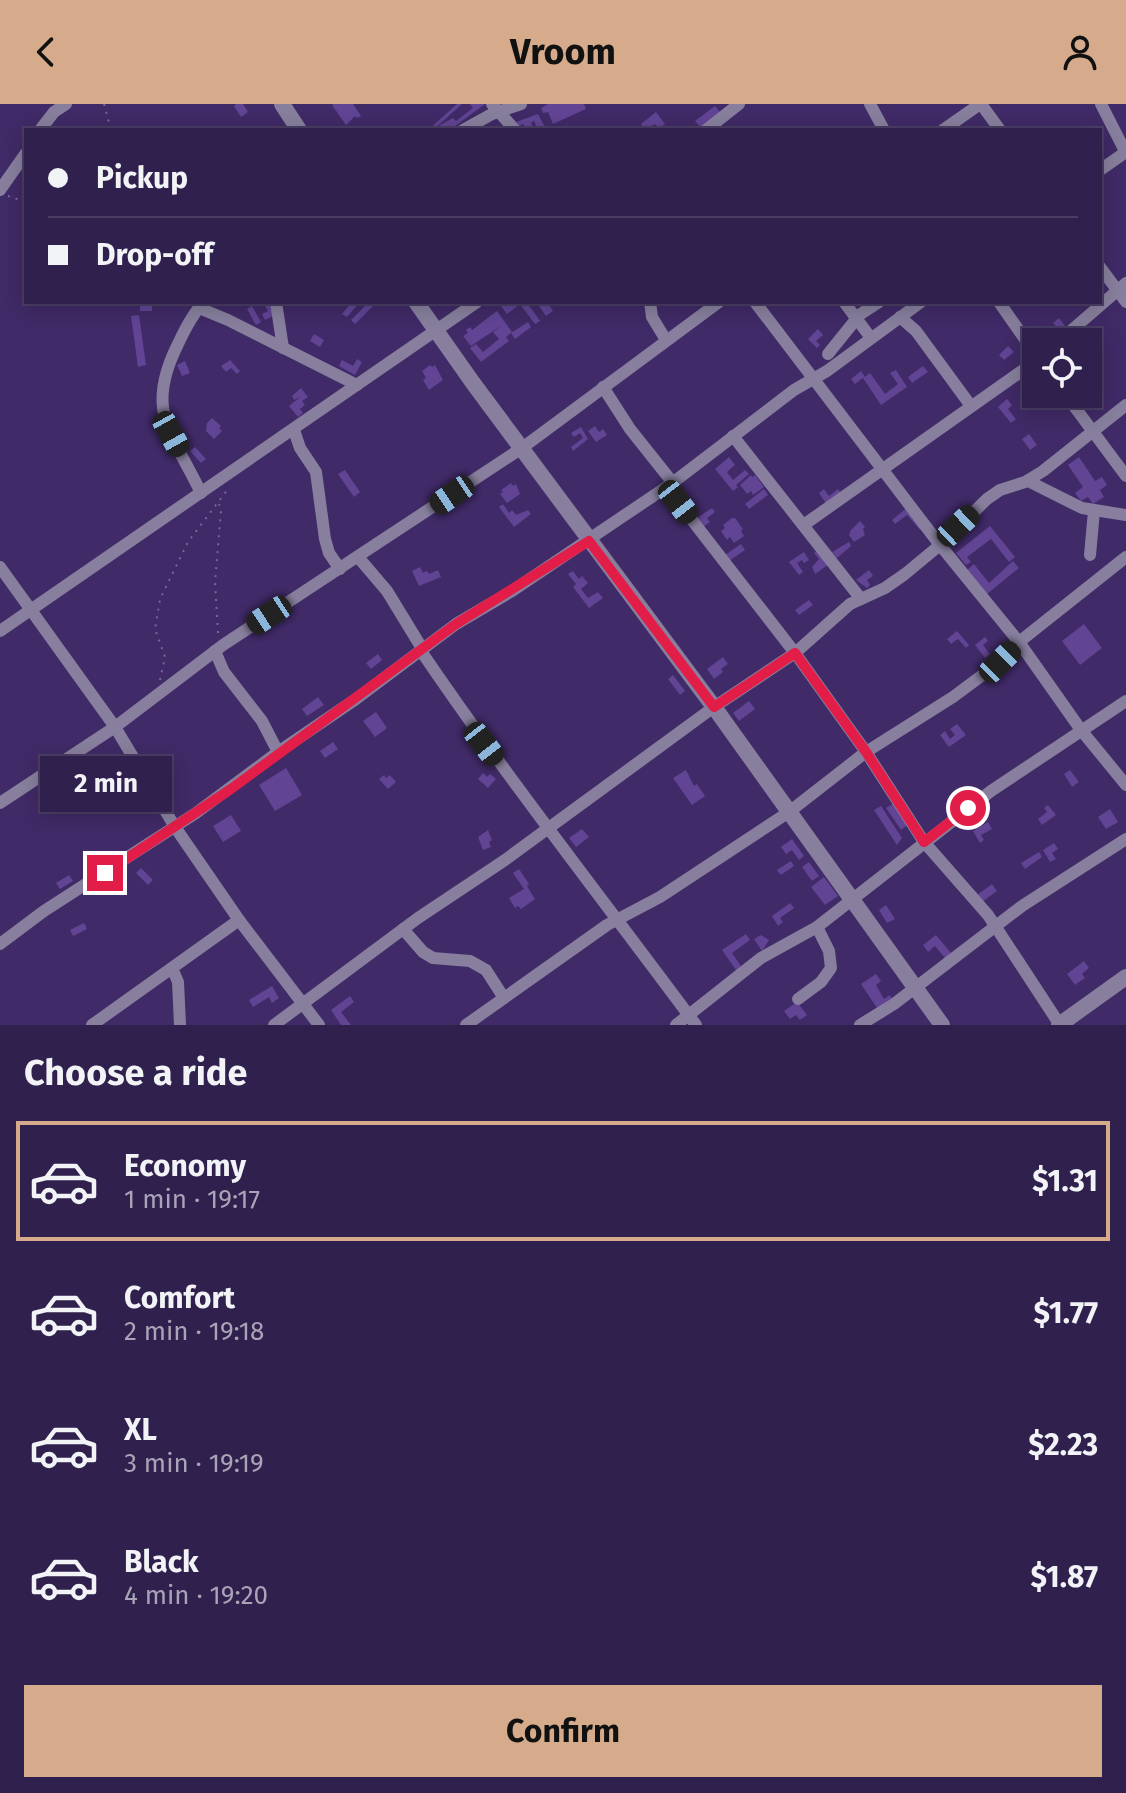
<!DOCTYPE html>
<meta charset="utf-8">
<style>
:root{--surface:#30204d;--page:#3c2d57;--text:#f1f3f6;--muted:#a8a3b6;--line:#4b3e65;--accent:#d6ab8b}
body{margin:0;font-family:"Fira Sans",sans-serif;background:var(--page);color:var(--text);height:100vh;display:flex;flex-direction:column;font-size:30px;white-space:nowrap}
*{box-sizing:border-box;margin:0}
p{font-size:26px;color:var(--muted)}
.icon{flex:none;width:44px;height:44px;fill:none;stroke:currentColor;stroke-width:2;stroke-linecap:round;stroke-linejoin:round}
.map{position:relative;height:921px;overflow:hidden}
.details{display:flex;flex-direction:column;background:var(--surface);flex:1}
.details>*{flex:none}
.hud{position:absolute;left:24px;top:24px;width:1078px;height:176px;border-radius:0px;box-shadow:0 4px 20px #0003,0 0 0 2px var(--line);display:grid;align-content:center;height:176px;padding:0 24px;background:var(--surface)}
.buttons{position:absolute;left:1022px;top:224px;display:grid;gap:16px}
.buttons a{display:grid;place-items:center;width:80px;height:80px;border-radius:0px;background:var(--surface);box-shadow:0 4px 20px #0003,0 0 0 2px var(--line);font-size:40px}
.end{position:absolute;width:36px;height:36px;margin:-18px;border:10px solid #e11d48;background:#fff;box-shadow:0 0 0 4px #fff}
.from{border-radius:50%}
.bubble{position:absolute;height:56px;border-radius:0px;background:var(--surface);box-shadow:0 4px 20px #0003,0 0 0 2px var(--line);font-size:26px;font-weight:700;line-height:56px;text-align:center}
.car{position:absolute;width:24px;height:48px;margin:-24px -12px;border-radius:10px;box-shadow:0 0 6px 2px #0007;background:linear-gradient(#222 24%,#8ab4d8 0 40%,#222 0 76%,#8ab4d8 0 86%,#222 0)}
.hud b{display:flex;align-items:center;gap:28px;height:76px;font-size:30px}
.hud b+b{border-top:2px solid var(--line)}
.hud i{width:20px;height:20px;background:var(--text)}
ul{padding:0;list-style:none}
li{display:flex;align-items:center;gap:24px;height:120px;margin:0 16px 12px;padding:0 8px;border:4px solid transparent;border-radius:0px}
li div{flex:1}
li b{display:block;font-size:30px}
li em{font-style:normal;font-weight:700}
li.active{border-color:var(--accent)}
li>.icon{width:72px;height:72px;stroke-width:1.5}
h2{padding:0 24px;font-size:36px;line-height:96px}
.primary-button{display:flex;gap:16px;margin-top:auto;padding:16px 24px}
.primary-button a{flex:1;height:92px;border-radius:0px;background:var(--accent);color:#111;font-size:32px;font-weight:700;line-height:92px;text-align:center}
header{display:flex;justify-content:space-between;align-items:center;height:104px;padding:0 24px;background:var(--accent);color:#111;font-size:36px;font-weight:700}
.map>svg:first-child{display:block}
.building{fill:#614494}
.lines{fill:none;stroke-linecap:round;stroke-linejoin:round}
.path{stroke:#79679b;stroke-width:2;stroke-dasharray:2 6;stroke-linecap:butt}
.minor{stroke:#877f9d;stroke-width:12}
.tertiary{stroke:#877f9d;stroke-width:16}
.route{stroke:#e11d48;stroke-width:10}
</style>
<header><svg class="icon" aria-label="back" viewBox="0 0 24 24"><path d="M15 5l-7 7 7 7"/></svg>Vroom<svg class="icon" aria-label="person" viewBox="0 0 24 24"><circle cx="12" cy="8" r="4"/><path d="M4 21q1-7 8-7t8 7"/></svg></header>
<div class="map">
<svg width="1126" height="921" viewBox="0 0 1126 921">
<rect width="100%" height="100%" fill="#402a67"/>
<g class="building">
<path d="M236 0H243L248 8 241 13 234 2Z"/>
<path d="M334 0H353L361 12 357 14 355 12 346 21 332 1Z"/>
<path d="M457 0H462L433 26H428Z"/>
<path d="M470 0H485L451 25 449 22 443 26 440 21 453 14 456 17 473 4Z"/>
<path d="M548 0H584L586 5 553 20 548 8 543 9 541 4Z"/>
<path d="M715 2 720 8 701 24 695 17Z"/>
<path d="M656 8 665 20 658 25 655 20 645 26 641 20Z"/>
<path d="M538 10 546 25 544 26H538L534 17 531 19 535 26H527L523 20 519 22 516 18Z"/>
<rect x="140" y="198" width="12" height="9"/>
<path d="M263 198H271L277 210 265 216 262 210 268 207Z"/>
<path d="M352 198H360L347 213 342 210Z"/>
<path d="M362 198H371L374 201 355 220 351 216 366 201Z"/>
<path d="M498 198H531L528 200 540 217 535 220 520 200 507 210Z"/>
<path d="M536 198H547L553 207 546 212Z"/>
<path d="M252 202 261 218 256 221 247 205Z"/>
<path d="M497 207 512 228 506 233 509 237 481 258 470 244 476 240 483 248 499 235 493 228 502 221 471 242 463 232 468 229 466 226 470 223 472 226Z"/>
<path d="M139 211 146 261 138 263 131 212Z"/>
<path d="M1059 214 1066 223 1057 230 1053 225 1057 223 1053 219Z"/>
<path d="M528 218 531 223 515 235 511 229Z"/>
<path d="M818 225 823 231 816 237 820 241 817 244 808 235Z"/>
<path d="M314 230 324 236 320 243 310 237Z"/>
<path d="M1008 242 1014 248 1004 256 999 251Z"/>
<path d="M357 255 362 258 355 271 339 262 342 256 353 262Z"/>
<path d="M230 256 240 267 237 270 231 264 226 268 221 262Z"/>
<path d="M185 257 190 269 182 272 177 261Z"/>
<path d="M430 261 432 263 435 261 443 276 429 286 423 276 426 274 422 267Z"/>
<path d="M923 262 928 268 912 279 908 273Z"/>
<path d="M896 266 907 283 881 301 863 274 855 280 851 275 861 267 865 273 870 269 885 290 898 280 890 269Z"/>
<path d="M301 284 308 293 302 297 305 301 300 305 303 309 298 313 289 302 300 293 294 296 292 292Z"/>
<path d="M1007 295 1012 301 1008 305 1016 315 1011 319 998 303Z"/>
<path d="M212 314 221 322 219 324 222 327 214 335 206 327 207 319Z"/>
<path d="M595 322 599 328 603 325 607 331 596 338 588 327Z"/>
<path d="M581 323 588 335 573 347 571 343 583 334 580 329 574 333 571 329Z"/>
<path d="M1029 330 1037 341 1030 346 1022 335Z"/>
<path d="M195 343 206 355 201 359 190 347Z"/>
<path d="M729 353 735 361 727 368 733 376 745 366 749 370 736 381 738 383 733 387 715 365Z"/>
<path d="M1079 353 1095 377 1102 373 1107 381 1100 386 1104 393 1093 400 1088 393 1081 397 1075 389 1083 383 1068 361Z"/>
<path d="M345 366 360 388 354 393 338 370Z"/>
<path d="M751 371 752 373 755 371 764 383 753 391 751 387 747 390 740 381Z"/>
<path d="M511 379 513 382 516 380 520 390 507 399 500 390 503 388 501 386Z"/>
<path d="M764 385 768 391 749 405 745 400Z"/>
<path d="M824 385 829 392 838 385 842 390 827 401 819 389Z"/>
<path d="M503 400 509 409 512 406 516 411 528 406 531 410 514 423 499 403Z"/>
<path d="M909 402 925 422 920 426 907 411 895 420 892 416Z"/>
<path d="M712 404 715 408 707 414 710 418 703 423 697 414Z"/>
<path d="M732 414H735L743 425 741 427 744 432 734 439 730 433 727 436 721 427 725 424 723 421Z"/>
<path d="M860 417 865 423 863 425 865 431 854 438 849 431 851 426Z"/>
<path d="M990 422 1015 453 1009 458 991 435 967 453 971 458 966 461 956 449Z"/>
<path d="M849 438 851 442 837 454 832 448Z"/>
<path d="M741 440 745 446 729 457 725 451Z"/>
<path d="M821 444 832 458 815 470 812 463 819 455 814 449Z"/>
<path d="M804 448 809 456 804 459 802 456 797 459 803 468 799 471 789 458Z"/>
<path d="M1013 457 1019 464 987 490 967 466 974 460 989 479Z"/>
<path d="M420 463 423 469 427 467 429 470 438 466 441 473 419 482 412 467Z"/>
<path d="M869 466 873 472 867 476 870 481 867 484 856 476Z"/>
<path d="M573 467 579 475 582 472 588 479 581 485 588 494 598 488 603 494 589 504 573 483 576 480 568 470Z"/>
<path d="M809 496 813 501 799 511 795 506Z"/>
<path d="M1084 520 1102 544 1080 561 1062 537Z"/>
<path d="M957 527 969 541 966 544 958 535 951 540 947 535Z"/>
<path d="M985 533 988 537 983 541 990 550 985 554 975 541Z"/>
<path d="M378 550 382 556 371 565 366 559Z"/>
<path d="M723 553 728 560 721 565 723 568 714 575 707 565Z"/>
<path d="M673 571 685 587 680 591 668 575Z"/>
<path d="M318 593 324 601 307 612 302 605Z"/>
<path d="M749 597 755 605 739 617 733 609Z"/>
<path d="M376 608 387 624 375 633 363 617Z"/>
<path d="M957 620 966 631 949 643 940 631 945 627 950 635 955 631 950 625Z"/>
<path d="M333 638 338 645 325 654 320 647Z"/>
<path d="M286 664 302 691 275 707 259 681Z"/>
<path d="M686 666 694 682 697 680 705 692 692 701 673 674Z"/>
<path d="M1070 666 1079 678 1072 683 1064 670Z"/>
<path d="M483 669 487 673 490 670 496 675 488 684 478 675Z"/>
<path d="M384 671 386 674 390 671 396 678 388 685 379 675Z"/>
<path d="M894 699 909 720 901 726 886 704Z"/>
<path d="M1048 701 1056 711 1042 721 1038 715 1047 708 1044 704Z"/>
<path d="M881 702 902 734 897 741 874 706Z"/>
<path d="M1110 705 1118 718 1106 725 1098 713Z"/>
<path d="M231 711 241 727 223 738 213 722Z"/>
<path d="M988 718 992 725 981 731 984 736 980 739 973 727Z"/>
<path d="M582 725 589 733 576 743 569 734Z"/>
<path d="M488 726 492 736 489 738 491 743 483 746 478 733Z"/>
<path d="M792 735 804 752 799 756 792 746 786 750 781 743Z"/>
<path d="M1054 739 1058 745 1052 749 1056 755 1050 758 1043 746Z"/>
<path d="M1039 748 1042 753 1025 765 1021 759Z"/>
<path d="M791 757 794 762 781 771 777 766Z"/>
<path d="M809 758 819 772 812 777 802 763Z"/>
<path d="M141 764 153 776 148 781 136 769Z"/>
<path d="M519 765 529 780 527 782 535 795 521 805 518 802 515 804 509 794 524 785 513 769Z"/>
<path d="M69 771 73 777 60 785 56 779Z"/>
<path d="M824 773 838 792 825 801 811 783Z"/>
<path d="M992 780 997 787 982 798 977 791Z"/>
<path d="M790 799 794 804 780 814 783 818 778 822 772 812Z"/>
<path d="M886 801 895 815 887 819 879 806Z"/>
<path d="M84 819 87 825 73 832 70 826Z"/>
<path d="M746 830 750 836 732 849 741 862 736 866 722 846Z"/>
<path d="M761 831 769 836 762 847 754 835Z"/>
<path d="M936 831 951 849 945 854 935 842 928 848 923 841Z"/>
<path d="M1084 857 1089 864 1082 870 1085 874 1075 881 1067 870Z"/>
<path d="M876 870 881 877 876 881 884 895 890 891 894 898 879 907 861 880Z"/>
<path d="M272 882 279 894 272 899 269 893 253 903 249 896Z"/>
<path d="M350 892 354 898 341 908 351 921H341L331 906Z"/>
<path d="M797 898 807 911 800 916 796 911 790 915 784 907Z"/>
</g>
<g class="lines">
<g class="path">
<path d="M104 0 111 26"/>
<path d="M8 92 26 98"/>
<path d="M218 529 215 478 221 407 219 400"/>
<path d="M160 576 165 553 155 525 160 495 188 438 228 385"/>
</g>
<g class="minor">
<path d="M492 0 515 26"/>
<path d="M870 0 884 26"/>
<path d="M981 0 1000 26"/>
<path d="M1101 0 1126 49"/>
<path d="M40 26 54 8 66 0"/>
<path d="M463 26 492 10 521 0"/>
<path d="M706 26 739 0"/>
<path d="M943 26 980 0"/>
<path d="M1100 66 1126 48"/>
<path d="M0 86 26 49"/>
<path d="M1100 163 1126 198"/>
<path d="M276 198 283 244"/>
<path d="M650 198 652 213 666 236"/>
<path d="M755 198 940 441 1019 538 1081 626 1126 681"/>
<path d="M844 198 871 234"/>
<path d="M999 198 1036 251"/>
<path d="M199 204 228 216 357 281"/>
<path d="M856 213 879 198"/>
<path d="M900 213 916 227 971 302"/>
<path d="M1058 238 1126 179"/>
<path d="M828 250 857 214"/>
<path d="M603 283 630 325 673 379"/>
<path d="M1065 290 1126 372"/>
<path d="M294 326 300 344 316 368 325 435 329 449 340 465"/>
<path d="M733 332 861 495"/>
<path d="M1028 377 1082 404 1126 411"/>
<path d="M671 380 678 398 795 549 866 648 924 738 988 811 1060 921"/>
<path d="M201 389C172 328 144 308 178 240 185 225 193 209 204 198"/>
<path d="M805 420 1036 257"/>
<path d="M1090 451 1094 407"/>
<path d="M358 453 387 487 423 546"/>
<path d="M0 463 115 623 175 723 239 816 319 921"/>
<path d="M0 527 477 198"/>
<path d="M215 547 224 568 262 617 278 648"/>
<path d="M421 547C508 675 604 797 696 921"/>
<path d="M0 699 115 623 223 541 522 344 719 198"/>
<path d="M403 825 423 848 433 854 470 857 486 866 504 894"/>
<path d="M0 840 44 807 196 709 278 648 356 595 456 520 512 487 671 380 794 286 827 267 921 198"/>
<path d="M172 864 178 878 180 921"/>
<path d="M798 895 821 878 831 864 829 847 817 823"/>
<path d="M92 921 239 816"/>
<path d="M274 921 418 814 505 756 714 603 795 549 850 500 885 484 905 470 940 441 987 395 1000 386 1025 378 1043 367 1126 301"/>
<path d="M466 921 607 821 660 793 789 708 866 648 953 593 1000 558 1019 538 1126 453"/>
<path d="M676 921 761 854 817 823 991 687 1126 597"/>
<path d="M860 921 894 900 1022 802 1126 735"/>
</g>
<g class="tertiary">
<path d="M282 0 299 26"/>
<path d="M416 198 473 279 714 603 942 921"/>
<path d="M1059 921 1126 873"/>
</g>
</g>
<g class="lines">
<path class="route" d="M105 769 231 685 456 520 589 437 714 603 795 549 866 648 924 738 968 704"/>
</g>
</svg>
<div class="buttons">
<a><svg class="icon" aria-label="locate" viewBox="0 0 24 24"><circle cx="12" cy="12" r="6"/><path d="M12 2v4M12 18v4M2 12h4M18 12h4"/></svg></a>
</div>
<i class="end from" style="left:968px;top:704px"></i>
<i class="end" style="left:105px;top:769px"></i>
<div class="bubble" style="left:40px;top:652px;width:132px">2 min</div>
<i class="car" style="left:171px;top:330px;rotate:151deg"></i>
<i class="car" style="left:452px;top:391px;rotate:236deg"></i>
<i class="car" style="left:678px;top:398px;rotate:142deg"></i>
<i class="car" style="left:958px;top:422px;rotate:47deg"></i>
<i class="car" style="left:269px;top:511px;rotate:237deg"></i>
<i class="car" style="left:1000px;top:558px;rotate:45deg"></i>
<i class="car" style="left:484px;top:640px;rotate:142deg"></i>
<div class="hud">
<b><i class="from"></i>Pickup</b>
<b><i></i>Drop-off</b>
</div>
</div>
<section class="details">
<h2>Choose a ride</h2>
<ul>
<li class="active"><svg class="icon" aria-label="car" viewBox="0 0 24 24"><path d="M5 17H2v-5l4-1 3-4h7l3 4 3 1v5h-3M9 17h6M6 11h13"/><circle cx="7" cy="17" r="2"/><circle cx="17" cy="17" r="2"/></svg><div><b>Economy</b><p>1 min · 19:17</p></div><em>$1.31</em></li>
<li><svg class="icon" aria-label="car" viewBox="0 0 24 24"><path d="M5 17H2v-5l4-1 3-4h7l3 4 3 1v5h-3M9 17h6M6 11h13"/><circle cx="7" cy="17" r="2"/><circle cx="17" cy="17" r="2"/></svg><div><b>Comfort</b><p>2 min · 19:18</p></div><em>$1.77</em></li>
<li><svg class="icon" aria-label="car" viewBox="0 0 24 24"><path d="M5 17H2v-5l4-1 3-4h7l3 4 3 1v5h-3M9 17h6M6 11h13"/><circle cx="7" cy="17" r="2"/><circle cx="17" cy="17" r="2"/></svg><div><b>XL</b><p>3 min · 19:19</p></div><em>$2.23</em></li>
<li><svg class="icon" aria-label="car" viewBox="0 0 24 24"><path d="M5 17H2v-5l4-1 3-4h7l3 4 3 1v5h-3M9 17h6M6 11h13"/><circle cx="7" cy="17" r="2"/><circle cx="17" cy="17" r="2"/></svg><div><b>Black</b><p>4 min · 19:20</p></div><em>$1.87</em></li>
</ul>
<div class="primary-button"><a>Confirm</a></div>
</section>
